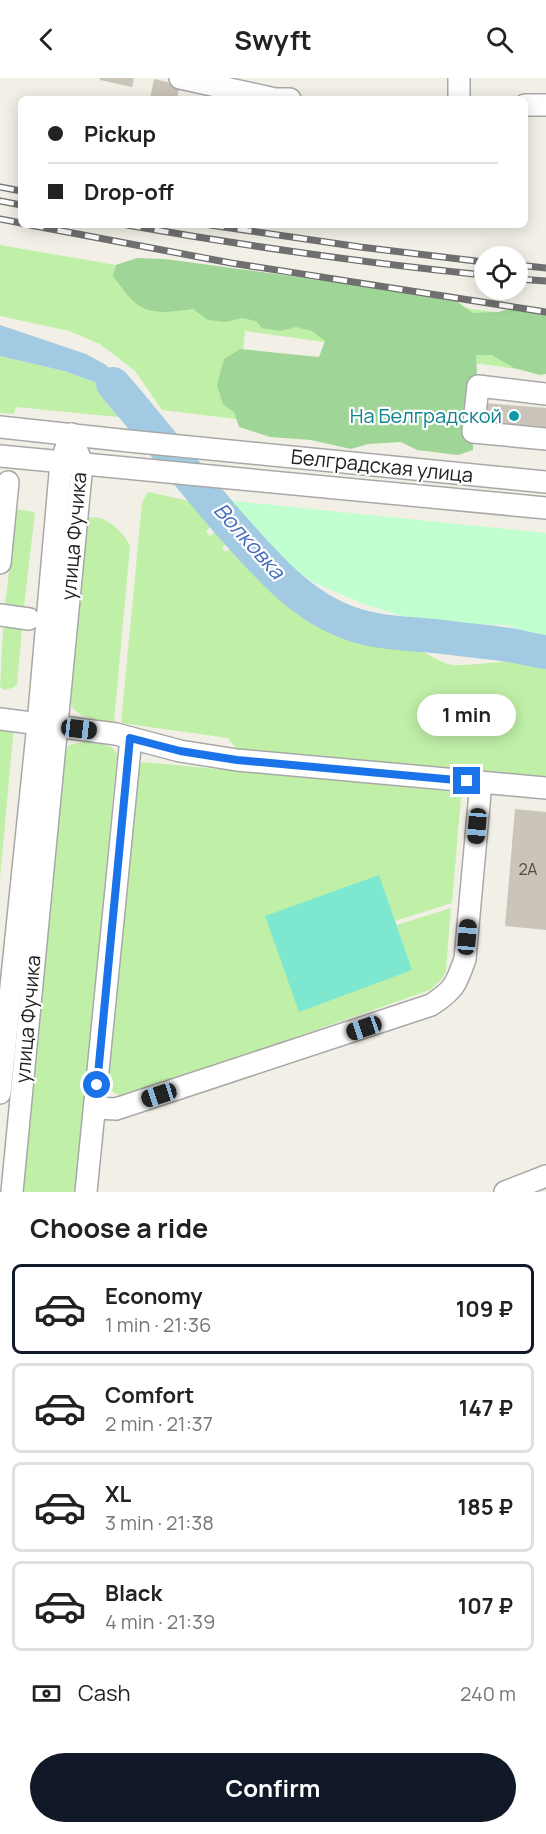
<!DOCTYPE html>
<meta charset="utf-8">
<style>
:root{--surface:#fff;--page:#f2f2f2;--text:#222;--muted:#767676;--line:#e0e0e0;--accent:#111827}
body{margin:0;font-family:Manrope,sans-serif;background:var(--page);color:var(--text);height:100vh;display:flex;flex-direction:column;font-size:22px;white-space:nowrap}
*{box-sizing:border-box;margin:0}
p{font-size:20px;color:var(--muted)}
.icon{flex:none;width:33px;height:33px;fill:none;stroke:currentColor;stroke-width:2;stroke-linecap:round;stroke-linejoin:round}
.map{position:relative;height:1114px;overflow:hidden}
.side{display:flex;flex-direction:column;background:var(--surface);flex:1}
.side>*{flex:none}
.top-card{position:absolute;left:18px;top:18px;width:510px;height:132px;border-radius:9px;box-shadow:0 3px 15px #0003;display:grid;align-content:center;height:132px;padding:0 30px;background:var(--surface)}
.fabs{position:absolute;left:474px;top:168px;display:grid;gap:12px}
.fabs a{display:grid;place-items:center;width:54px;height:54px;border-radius:50%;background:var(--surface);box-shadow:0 3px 15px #0003;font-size:30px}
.end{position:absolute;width:27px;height:27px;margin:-14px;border:8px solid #1a73e8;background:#fff;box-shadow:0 0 0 3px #fff}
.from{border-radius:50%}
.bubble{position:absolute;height:42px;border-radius:21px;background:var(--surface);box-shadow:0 3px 15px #0003;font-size:20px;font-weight:700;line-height:42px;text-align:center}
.car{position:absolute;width:18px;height:36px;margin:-18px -9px;border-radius:8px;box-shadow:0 0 4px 2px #0007;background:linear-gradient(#222 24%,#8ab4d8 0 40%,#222 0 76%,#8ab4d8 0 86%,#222 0)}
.top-card b{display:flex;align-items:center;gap:21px;height:57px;font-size:22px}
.top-card b+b{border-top:2px solid var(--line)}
.top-card i{width:15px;height:15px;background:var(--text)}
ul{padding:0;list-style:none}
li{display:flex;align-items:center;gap:18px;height:90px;margin:0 12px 9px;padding:0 18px;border:3px solid var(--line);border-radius:9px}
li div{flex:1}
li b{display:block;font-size:22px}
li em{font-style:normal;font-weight:700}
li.on{border-color:var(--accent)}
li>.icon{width:54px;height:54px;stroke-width:1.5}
h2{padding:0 30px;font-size:27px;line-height:72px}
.pay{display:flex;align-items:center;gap:15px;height:66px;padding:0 30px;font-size:22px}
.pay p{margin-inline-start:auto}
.button{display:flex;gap:12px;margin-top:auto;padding:12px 30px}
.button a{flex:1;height:69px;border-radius:36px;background:var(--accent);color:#fff;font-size:24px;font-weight:700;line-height:69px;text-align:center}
header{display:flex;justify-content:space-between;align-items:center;height:78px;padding:0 30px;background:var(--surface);font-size:27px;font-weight:700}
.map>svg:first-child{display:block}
.grass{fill:#c0f0a8}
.forest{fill:#9fd597}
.park{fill:#c1fed0}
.pitch{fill:#7ee7d0}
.water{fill:#a3cae3}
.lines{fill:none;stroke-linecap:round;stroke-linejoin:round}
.river{stroke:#a3cae3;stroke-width:34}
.building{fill:#cac4b9}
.minor-casing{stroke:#a8a8a8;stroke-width:24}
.minor{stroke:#fff;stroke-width:21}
.rail-casing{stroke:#6f6f6f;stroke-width:7}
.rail{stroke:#fff;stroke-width:4.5;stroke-dasharray:14;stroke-linecap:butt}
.route{stroke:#1a73e8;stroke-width:8}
.culture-dot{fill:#0f9aa8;stroke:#fff;stroke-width:2}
.labels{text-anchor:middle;stroke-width:4.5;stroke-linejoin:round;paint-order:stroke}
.number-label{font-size:16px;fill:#4b4a47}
.culture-label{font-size:20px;fill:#0d838f;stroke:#fff;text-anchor:end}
.street-label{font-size:20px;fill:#212121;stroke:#fff}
.water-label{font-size:21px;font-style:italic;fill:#436bba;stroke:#fff}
</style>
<header><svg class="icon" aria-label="back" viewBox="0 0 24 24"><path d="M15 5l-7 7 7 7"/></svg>Swyft<svg class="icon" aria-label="search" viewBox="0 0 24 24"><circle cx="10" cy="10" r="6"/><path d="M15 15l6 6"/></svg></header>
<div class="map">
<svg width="546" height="1114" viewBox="0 0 546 1114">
<rect width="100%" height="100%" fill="#f2f0e6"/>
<g class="grass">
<path d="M0 167 162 195 437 226 546 241V295L245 253 236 341 162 332 135 293 100 266 69 253 0 238Z"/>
<path d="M0 278 64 293 103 307 118 325 128 340 16 329 14 336 0 335Z"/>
<path d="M148 414 195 424 214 446 206 453 210 458 219 450 227 459 226 460 229 463 222 470 226 474 234 468C269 508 296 540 349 556 369 561 389 561 408 567 422 571 440 586 454 587 474 588 494 583 514 584 525 584 536 587 546 588V700L237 672 228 660 121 645 142 425Z"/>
<path d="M15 431 35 434 24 529 6 527 5 525C10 493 11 462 15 431Z"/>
<path d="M96 439C110 442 125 455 130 468L114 644C98 642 78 641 69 625L87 440Z"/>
<path d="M5 548 22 551 17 607 12 610 4 612 0 609 3 551Z"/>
<path d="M0 647H14L0 801Z"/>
<path d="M83 664C95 666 111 664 117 676L75 1114H23L65 674 69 667Z"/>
<path d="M143 684 457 714 461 720 452 825 395 843 379 797 412 892 396 847 451 830 446 893 442 901 430 912 127 1018C102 1018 108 996 109 979L110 976 137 689Z"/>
</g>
<path class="forest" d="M137 180 165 181 452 220 473 235 499 234 515 229 546 231V296L540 297 514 290 492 277H476L477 295 471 315 473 372 458 377 417 372 401 364 368 366 351 371 311 362 270 359 239 349 234 334 223 326 217 307 224 281 240 271 319 279 325 263 312 253 296 249 280 253 262 250 256 243 242 240 226 244 208 242 193 231C175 233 154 238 138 227 128 220 120 207 113 198L116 187Z"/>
<path class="park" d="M224 422 546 455V560L506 547 467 546 402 538 361 525 315 505 275 479Z"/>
<path class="pitch" d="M379 797 412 892 299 934 265 838Z"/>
<path class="water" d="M0 247 86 276 106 287 153 339 149 341 128 340 118 325 103 307 64 293 0 278Z"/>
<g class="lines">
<path class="river" d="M113 306C152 351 188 398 227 443 262 482 300 529 352 546 384 557 418 555 451 560 472 563 494 564 515 568 525 570 535 573 546 574"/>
</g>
<g class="building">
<path d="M100 0H131L134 1 132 9 100 2Z"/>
<path d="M154 1 180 7 177 21H150Z"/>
<path d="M484 325 546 330V350L482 345Z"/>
<path d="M515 731 546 734V852L505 848Z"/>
</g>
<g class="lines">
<defs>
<g id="minor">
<path d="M180 0 275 21H290"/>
<path d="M459 21V0"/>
<path d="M525 27H546"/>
<path d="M546 316 478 308 473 354 546 361"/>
<path d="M0 349 129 363 546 404"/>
<path d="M0 378 546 430"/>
<path d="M0 485 8 404"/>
<path d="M0 537 29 541"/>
<path d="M0 641 116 656 131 660"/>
<path d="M0 1015 38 646 61 384 71 356"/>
<path d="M95 1030 116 1031 431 927C454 912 456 907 465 881L481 704"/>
<path d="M12 1114 82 386 71 356"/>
<path d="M86 1114 131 660 180 673 237 682 546 710"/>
<path d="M505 1114 546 1098"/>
</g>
</defs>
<use href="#minor" class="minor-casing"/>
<use href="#minor" class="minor"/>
<defs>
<g id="rail">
<path d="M0 109 21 113"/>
<path d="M0 123 21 127"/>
<path d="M0 141 21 145"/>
<path d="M30 147 231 185 546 234"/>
<path d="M127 147C246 168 365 185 484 197"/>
<path d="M210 147 360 169 484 184"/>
<path d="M518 187 546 190"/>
<path d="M518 201 546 203"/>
</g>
</defs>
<use href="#rail" class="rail-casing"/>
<use href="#rail" class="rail"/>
</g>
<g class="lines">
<path class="route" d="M97 1007 130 660 180 673 237 682 467 703"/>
</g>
<circle class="culture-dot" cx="514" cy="338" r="6"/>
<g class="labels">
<g class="number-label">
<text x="528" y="797">2А</text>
</g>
<g class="culture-label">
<text x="502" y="345">На Белградской</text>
</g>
<g class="street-label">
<text transform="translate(382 388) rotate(6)" y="7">Белградская улица</text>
<text transform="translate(74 458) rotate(-85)" y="7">улица Фучика</text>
<text transform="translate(28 941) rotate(-85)" y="7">улица Фучика</text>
</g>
<g class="water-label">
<text transform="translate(249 463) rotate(48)" y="7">Волковка</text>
</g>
</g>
</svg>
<div class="fabs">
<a><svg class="icon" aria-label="locate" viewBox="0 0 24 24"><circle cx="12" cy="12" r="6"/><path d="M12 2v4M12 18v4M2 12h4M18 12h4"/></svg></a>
</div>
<i class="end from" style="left:97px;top:1007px"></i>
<i class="end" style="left:467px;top:703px"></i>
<div class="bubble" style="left:417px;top:616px;width:99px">1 min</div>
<i class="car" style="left:79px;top:651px;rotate:97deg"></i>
<i class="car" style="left:477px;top:748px;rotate:185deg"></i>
<i class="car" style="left:467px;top:859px;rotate:5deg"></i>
<i class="car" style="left:364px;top:950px;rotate:251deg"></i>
<i class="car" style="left:159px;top:1017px;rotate:252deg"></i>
<div class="top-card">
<b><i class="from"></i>Pickup</b>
<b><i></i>Drop-off</b>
</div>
</div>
<section class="side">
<h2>Choose a ride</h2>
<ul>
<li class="on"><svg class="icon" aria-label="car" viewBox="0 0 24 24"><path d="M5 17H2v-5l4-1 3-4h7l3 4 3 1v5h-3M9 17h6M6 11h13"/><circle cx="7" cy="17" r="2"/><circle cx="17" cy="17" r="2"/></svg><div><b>Economy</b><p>1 min · 21:36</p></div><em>109 ₽</em></li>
<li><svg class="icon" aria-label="car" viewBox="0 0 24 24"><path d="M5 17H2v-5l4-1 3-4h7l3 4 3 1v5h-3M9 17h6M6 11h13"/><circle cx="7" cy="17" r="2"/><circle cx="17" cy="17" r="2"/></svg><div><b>Comfort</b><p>2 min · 21:37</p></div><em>147 ₽</em></li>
<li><svg class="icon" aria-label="car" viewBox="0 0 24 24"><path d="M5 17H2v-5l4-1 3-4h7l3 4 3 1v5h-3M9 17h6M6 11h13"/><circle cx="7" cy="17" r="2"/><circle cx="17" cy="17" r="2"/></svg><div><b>XL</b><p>3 min · 21:38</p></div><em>185 ₽</em></li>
<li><svg class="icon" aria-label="car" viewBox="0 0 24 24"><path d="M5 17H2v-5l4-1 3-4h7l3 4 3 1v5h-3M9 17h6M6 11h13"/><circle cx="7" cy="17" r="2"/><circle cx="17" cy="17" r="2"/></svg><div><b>Black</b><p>4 min · 21:39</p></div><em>107 ₽</em></li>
</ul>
<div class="pay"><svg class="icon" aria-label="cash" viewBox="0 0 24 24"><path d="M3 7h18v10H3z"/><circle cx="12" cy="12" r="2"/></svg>Cash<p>240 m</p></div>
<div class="button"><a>Confirm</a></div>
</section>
